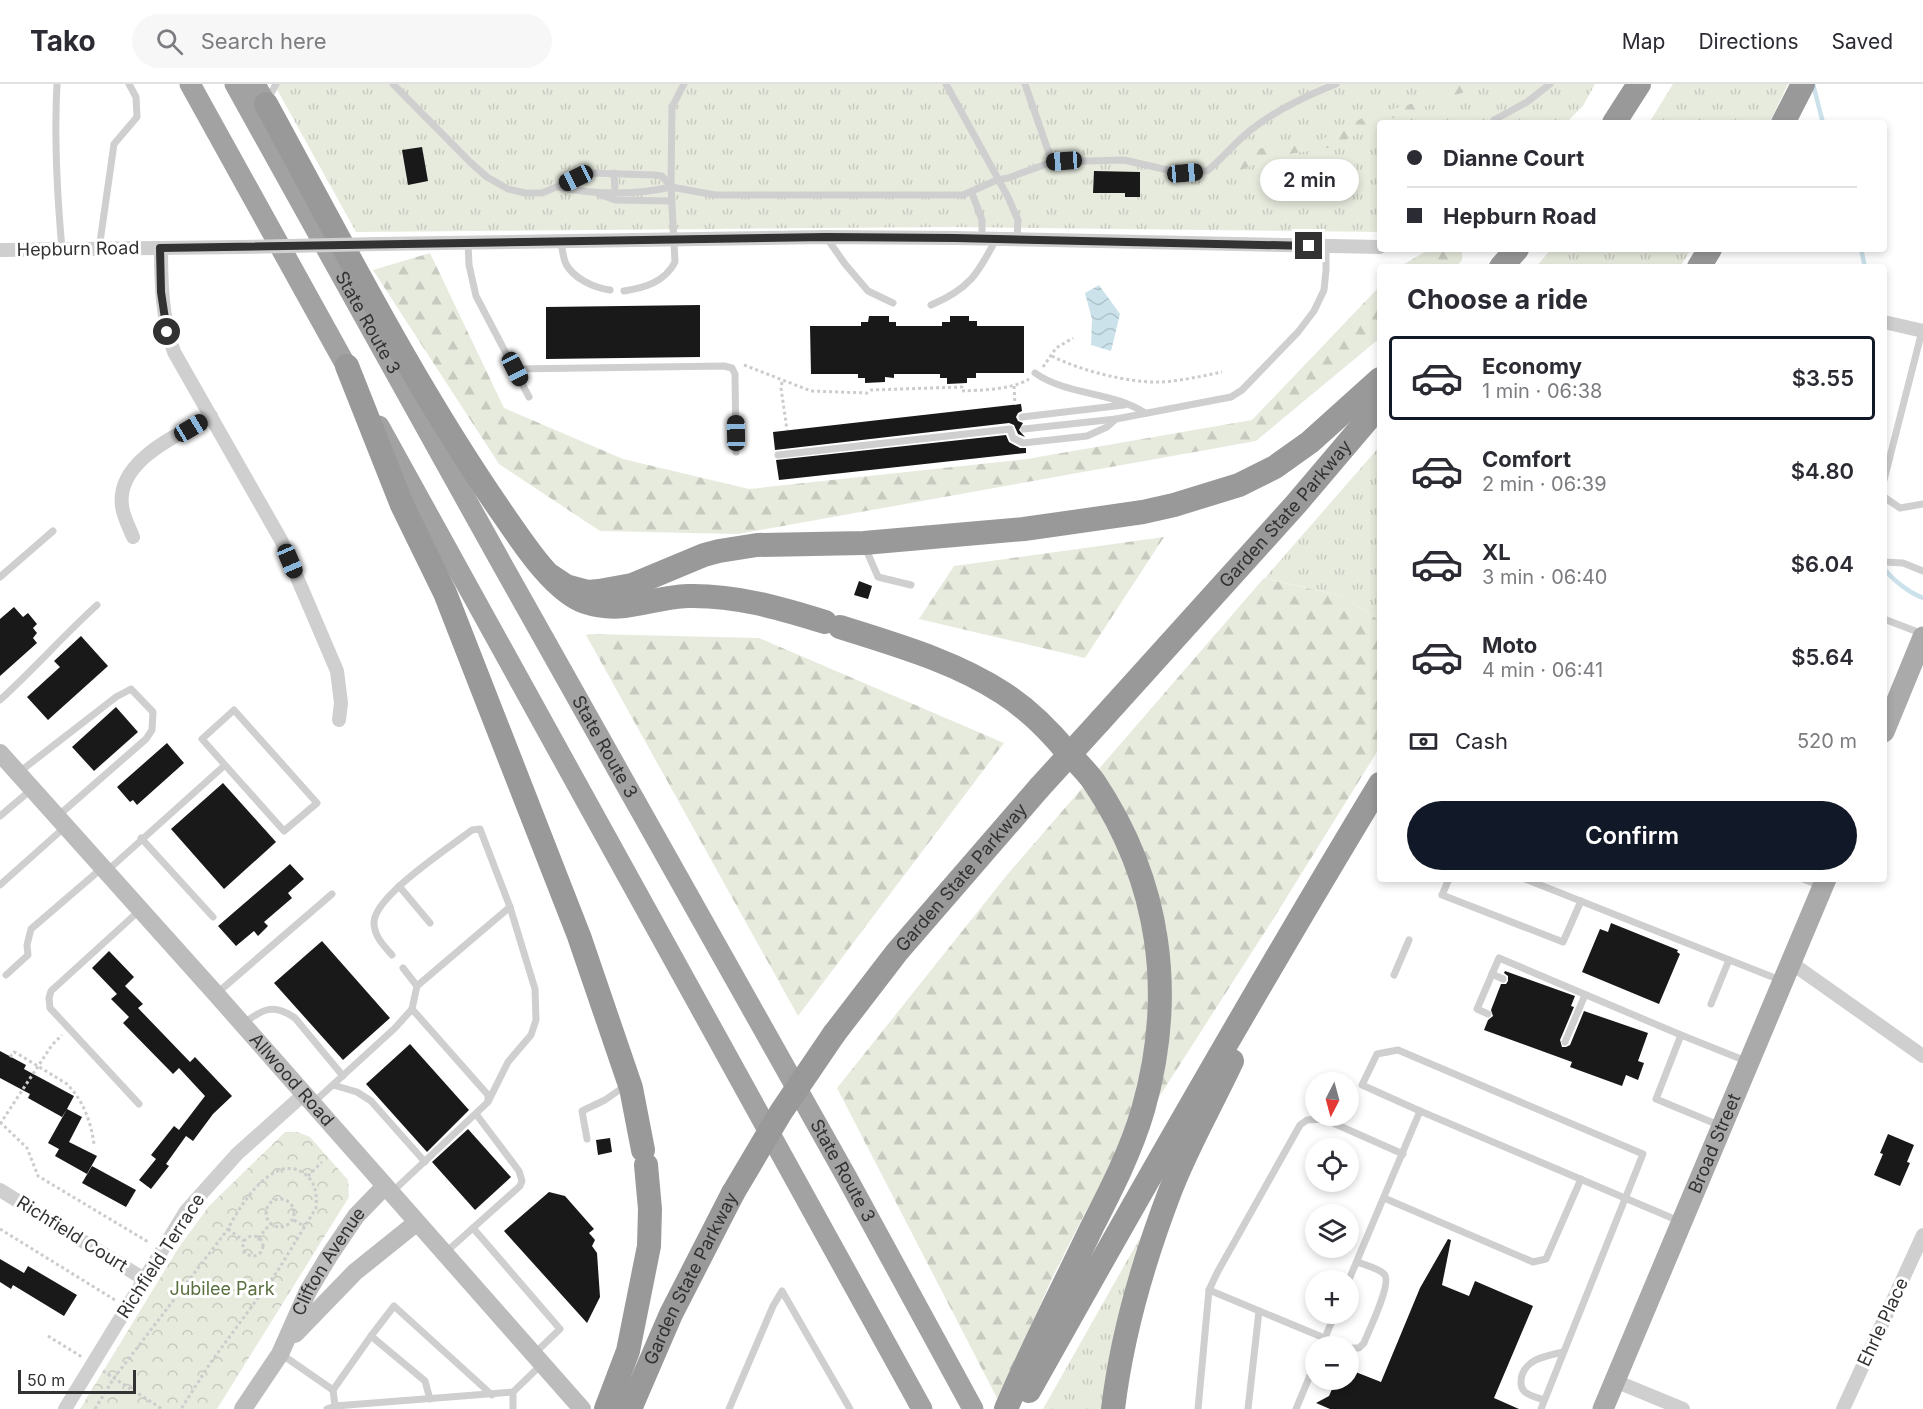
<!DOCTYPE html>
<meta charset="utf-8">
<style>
:root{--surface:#fff;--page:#f7f7f7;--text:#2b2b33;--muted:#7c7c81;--line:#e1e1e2;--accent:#111827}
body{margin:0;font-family:Inter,sans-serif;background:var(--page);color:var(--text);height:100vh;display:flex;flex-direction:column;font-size:22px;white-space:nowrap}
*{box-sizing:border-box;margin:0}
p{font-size:20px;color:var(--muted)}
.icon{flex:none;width:33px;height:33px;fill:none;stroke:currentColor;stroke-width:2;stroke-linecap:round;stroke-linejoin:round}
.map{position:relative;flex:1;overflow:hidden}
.drawer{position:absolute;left:1377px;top:180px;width:510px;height:618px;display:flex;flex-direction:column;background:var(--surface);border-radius:6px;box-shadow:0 3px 9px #0003}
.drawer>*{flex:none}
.banner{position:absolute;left:1377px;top:36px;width:510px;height:132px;border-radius:6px;box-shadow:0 3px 9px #0003;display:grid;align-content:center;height:132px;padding:0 30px;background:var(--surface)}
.needle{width:39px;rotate:186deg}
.fabs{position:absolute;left:1305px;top:988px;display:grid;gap:12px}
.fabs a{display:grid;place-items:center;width:54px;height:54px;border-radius:50%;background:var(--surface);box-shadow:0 3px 9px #0003;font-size:30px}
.scale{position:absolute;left:18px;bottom:15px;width:118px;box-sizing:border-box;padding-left:6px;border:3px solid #323232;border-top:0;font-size:16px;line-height:21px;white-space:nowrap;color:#323232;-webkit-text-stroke:4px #fff;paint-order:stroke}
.end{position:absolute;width:27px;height:27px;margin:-14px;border:8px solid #323232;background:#fff;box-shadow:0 0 0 3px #fff}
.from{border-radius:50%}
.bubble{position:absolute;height:42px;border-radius:21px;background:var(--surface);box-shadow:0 3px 9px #0003;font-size:20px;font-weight:600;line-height:42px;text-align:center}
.car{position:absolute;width:18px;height:36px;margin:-18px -9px;border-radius:8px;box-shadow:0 0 4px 2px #0007;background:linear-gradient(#222 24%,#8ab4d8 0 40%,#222 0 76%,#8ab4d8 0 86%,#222 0)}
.banner b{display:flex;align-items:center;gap:21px;height:57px;font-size:22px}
.banner b+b{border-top:2px solid var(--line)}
.banner i{width:15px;height:15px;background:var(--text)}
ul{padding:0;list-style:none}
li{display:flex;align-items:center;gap:18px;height:84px;margin:0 12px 9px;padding:0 18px;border:3px solid transparent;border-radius:6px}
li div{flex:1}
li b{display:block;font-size:22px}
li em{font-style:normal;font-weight:600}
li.active{border-color:var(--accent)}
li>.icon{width:54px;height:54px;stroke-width:1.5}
h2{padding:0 30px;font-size:27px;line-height:72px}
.pay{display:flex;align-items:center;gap:15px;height:66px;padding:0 30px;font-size:22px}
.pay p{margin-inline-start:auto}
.cta{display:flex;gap:12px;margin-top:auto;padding:12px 30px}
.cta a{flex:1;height:69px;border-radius:36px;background:var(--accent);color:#fff;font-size:24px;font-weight:600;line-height:69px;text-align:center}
header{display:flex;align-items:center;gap:36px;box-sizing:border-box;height:84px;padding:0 30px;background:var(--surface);border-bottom:2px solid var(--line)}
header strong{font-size:28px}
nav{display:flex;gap:33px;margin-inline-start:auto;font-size:21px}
.search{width:420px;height:54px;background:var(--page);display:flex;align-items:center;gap:15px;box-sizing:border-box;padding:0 21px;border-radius:33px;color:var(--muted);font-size:22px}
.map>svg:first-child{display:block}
.grass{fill:url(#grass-tufts)}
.forest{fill:url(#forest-firs)}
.park{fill:url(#park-crowns)}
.water{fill:url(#water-waves)}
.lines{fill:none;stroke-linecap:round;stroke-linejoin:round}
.stream{stroke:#cbe2eb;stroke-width:4.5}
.building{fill:#191919}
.path{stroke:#ccc;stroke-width:3;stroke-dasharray:3 3;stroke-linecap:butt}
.service{stroke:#cfcfcf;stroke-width:7}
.minor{stroke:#cfcfcf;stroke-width:14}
.secondary{stroke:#bcbcbc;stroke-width:18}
.primary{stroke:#aaa;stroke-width:21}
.trunk{stroke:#a2a2a2;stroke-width:21}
.motorway{stroke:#999;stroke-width:24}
.minor-bridge{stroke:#cfcfcf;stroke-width:14}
.motorway-bridge{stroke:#999;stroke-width:24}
.route{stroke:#323232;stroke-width:8}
.labels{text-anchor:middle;stroke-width:6;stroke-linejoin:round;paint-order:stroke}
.street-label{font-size:18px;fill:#323232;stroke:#fff}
.park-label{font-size:18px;fill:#596f3f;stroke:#fff}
</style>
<header>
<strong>Tako</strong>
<div class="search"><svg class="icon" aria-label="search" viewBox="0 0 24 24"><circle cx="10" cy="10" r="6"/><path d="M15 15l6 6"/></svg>Search here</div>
<nav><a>Map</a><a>Directions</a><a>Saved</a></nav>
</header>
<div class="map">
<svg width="1923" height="1325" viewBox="0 0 1923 1325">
<defs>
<pattern id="grass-tufts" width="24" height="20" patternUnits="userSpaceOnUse" patternTransform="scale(1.5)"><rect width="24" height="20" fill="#e7ebde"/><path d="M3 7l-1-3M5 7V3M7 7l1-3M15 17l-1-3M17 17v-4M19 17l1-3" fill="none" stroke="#c7cabf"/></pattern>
<pattern id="forest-firs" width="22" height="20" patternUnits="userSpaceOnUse" patternTransform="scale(1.5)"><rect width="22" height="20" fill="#e7ebde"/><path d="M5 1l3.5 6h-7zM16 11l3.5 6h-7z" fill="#c7cabf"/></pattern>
<pattern id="park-crowns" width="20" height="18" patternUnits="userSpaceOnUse" patternTransform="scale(1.5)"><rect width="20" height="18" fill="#e7ebde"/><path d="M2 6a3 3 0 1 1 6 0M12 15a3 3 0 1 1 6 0" fill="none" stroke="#c7cabf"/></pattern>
<pattern id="water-waves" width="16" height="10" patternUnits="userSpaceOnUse" patternTransform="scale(1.5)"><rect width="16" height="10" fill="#cbe2eb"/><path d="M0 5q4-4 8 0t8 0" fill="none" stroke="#afc2ca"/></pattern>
</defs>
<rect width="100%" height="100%" fill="#fff"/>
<g class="grass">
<path d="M274 0H1595L1583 22 1566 39H1380V148L948 143 356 148Z"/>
<path d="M1673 0H1788L1769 39H1649Z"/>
<path d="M1551 165H1691L1680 183H1536Z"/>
<path d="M1380 362V537L1342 512 1265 494Z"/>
<path d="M1145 1145 1108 1325H1043Z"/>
</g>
<g class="forest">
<path d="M1457 0H1486L1366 44 1334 63 1270 73 1235 89 1225 87 1231 78 1246 69 1272 61 1319 57 1368 31 1408 21Z"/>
<path d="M1430 165H1462V176L1456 183H1399Z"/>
<path d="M430 169 504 324 623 375 749 405 1027 375 1252 336 1380 202V254L1256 357 738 450 600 447 499 380 373 186Z"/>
<path d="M1164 453 1085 574 919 535 954 482Z"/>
<path d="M1264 494 1342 512 1380 537V663L1277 829 1086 1127 1053 1192 998 1316 837 1004 1007 791Z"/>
<path d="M590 550 759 554 1004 659 798 932 586 551Z"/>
</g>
<path class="park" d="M285 1048H298L310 1053 348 1096 349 1113 217 1325H80L179 1163 209 1122Z"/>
<path class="water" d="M1099 201 1120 230 1111 267 1091 261 1092 235 1085 209Z"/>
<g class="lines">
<g class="stream">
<path d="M1813 0 1823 39"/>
<path d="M1861 165 1865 183"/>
<path d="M1884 484C1892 496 1910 509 1923 514"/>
</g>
</g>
<g class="building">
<path d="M422 63 428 97 408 101 402 66Z"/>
<path d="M1094 87 1140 88V113H1125V109H1093Z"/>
<path d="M700 221V273L546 275V223Z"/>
<path d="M869 232H889V238H896V242H942V238H950V232H969V237H977V242H1024V289H976V294H967V299L947 300V294H940V290H894V294L885 293V298L865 299V294H858V290H811L810 242H861V238H868Z"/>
<path d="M1021 320 1022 327 1018 329 1016 333 1018 337 1023 339 1019 346 1025 353 1018 350 1014 341 1009 339 775 366 773 348Z"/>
<path d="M1006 351 1009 358 1020 364H1026V369L779 396 776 376Z"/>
<path d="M859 497 872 502 868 515 854 511Z"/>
<path d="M14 523 23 533 28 529 37 540 33 544 37 549 33 554 37 559 0 592V535Z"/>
<path d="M81 552 108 582 48 636 27 613 60 583 54 577Z"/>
<path d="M116 623 138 648 94 687 72 663Z"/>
<path d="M167 659 184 679 137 721 133 716 130 718 117 703Z"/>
<path d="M223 699 276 758 224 805 171 745Z"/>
<path d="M290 780 304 795 288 809 292 814 264 838 268 842 258 852 254 847 236 862 218 842Z"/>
<path d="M1611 839 1678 866 1677 868 1680 870 1659 920 1582 888 1600 845 1608 848Z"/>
<path d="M322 857 390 934 343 976 274 899Z"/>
<path d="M109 867 134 893 125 902 143 920 138 924 190 978 195 973 232 1012 213 1030 193 1057 186 1052 166 1080 169 1082 151 1105 139 1096 156 1075 151 1071 174 1042 179 1046 205 1012 179 984 173 990 123 939 129 933 111 915 117 910 92 884Z"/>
<path d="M1505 887 1575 912 1571 922 1574 923 1560 956 1562 963H1566L1570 961 1584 927 1648 949 1638 977 1644 979 1638 996 1626 991 1622 1002 1570 983 1572 978 1484 946 1488 936 1493 932 1491 926 1501 900H1506L1508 897V892L1504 889Z"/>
<path d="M410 960 469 1026 427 1068 366 1000Z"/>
<path d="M0 967 26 981 24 985 74 1012 67 1025 82 1033 69 1058 97 1072 87 1090 55 1072 59 1065 48 1059 67 1025 62 1033 28 1014 30 1010 0 994Z"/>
<path d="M468 1045 511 1093 475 1126 432 1078Z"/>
<path d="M1888 1050 1914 1061 1907 1078 1910 1079 1900 1102 1874 1091 1883 1070 1880 1069Z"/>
<path d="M610 1054 612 1068 598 1071 596 1056Z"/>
<path d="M92 1082 136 1106 126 1123 82 1099Z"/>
<path d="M549 1108 565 1112 594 1145 589 1149 595 1156 592 1162 597 1169 600 1213 587 1239 504 1147Z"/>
<path d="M1448 1155 1451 1156 1442 1201 1469 1212 1475 1197 1533 1222 1494 1314 1519 1325H1330L1316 1319 1329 1312 1336 1296H1348V1285L1381 1298 1420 1204Z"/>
<path d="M0 1175 24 1189 28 1182 77 1211 64 1232 13 1201 11 1205 0 1198Z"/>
</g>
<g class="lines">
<g class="path">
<path d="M1052 272C1081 287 1129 299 1161 298 1181 297 1202 292 1222 288"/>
<path d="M744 281 811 307 867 309 871 306 962 303V307C982 306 1011 306 1029 295"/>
<path d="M1043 283 1056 264 1073 254"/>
<path d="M782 298 781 304 787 346"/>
<path d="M1014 302 1015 321"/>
<path d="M10 973 14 968 18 970 67 1000C83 1016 91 1038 94 1060"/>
<path d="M0 1038 27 1064 38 1092 150 1159"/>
<path d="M0 1040 52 961 62 951"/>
<path d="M308 1092 322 1078"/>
<circle cx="280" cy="1129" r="14"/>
<path d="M294 1136 305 1143"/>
<path d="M0 1145 115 1216"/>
<path d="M228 1145 244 1157"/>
<circle cx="253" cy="1162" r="10"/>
<path d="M258 1154 271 1139"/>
<path d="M48 1252 82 1273"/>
<path d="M103 1287 162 1325"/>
<path d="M95 1325 114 1294 228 1145C240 1121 274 1067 305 1090 316 1099 317 1111 316 1124L277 1188 211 1278 181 1325"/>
</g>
<g class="service">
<path d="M57 0C54 55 57 110 62 165"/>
<path d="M393 0 471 79 487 93 508 105 525 109H542L590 89 654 91 662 92 671 103"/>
<path d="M946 0 1008 113 1018 136 1017 155"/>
<path d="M1025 0 1052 78"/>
<path d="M268 15 276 0"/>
<path d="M1494 36 1527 18 1550 0"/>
<path d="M614 89 615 108"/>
<path d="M559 103C593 111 637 111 671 103"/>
<path d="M671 103 672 23 684 0"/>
<path d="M972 109 982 136V155"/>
<path d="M599 110 615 116 671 117"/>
<path d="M826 153 845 180 868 207 893 219"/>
<path d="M561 157C562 164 563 174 566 180 574 195 595 204 610 206"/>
<path d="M468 159 469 181 476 212 529 313"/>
<path d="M99 165 114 60 137 33 136 13 129 0"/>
<path d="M624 207C644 204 665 198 675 178L671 103 715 111H963L997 96 1008 94 1052 78 1124 76 1172 87H1207C1223 74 1236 57 1252 45 1278 25 1305 12 1336 0"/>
<path d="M931 221C969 205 978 190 996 155"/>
<path d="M515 285 724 282 732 284 735 290 736 368"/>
<path d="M1035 289C1068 312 1112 307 1145 329"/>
<path d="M1022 333 1124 321"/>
<path d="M1024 345 1116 335"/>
<path d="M778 371 1010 345 1013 354 1023 359 1087 352 1107 343 1116 335 1231 313 1242 306 1298 248 1314 227 1324 206 1326 186V162"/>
<path d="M1884 396 1922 247"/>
<path d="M1884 413 1900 424 1923 420"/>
<path d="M865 463 878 493 911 501"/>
<path d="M1884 478 1903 479 1923 487"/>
<path d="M0 493 53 447"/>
<path d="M1884 535 1923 550"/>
<path d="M0 616C33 586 63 552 97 521"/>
<path d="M18 689 116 613 131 605 153 628 152 646 146 655 59 731"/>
<path d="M0 732 32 705"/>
<path d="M141 754 213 833"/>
<path d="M108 786 225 681 284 747 317 719 234 626 202 655 225 681"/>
<path d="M1449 795 1442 811 1563 858 1581 817"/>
<path d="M1525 795 1780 896"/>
<path d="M1803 795 1821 802"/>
<path d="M0 801 65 743"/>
<path d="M399 802 430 839"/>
<path d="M392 871C384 862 374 852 374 839 373 813 450 763 472 746L480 745 510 823"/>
<path d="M403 884 417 902"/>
<path d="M1492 890 1503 895"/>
<path d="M6 891 28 871 27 861 31 845 102 784"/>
<path d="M1394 891 1409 856"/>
<path d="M216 910 332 810"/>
<path d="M1711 920 1729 876"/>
<path d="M1488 930 1477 925 1499 874 1681 951"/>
<path d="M244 939C263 925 273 919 295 934L343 992"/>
<path d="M1565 958 1585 911"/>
<path d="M333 1001 357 1008 371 1017 425 1078"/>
<path d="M314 1018 395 944 412 925 488 1011V1017"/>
<path d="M139 1020 50 924 49 914 51 907 140 826"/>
<path d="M1420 1027 1362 1001 1377 970 1398 966 1643 1070 1541 1325"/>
<path d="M1721 1042 1656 1015 1681 951 1746 977"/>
<path d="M587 1055 582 1027 605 1016 625 1002"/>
<path d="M392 1108 488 1018 508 978 531 951 536 936 535 905 510 823 417 902 412 925"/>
<path d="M1384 1114 1533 1178 1546 1175 1581 1095"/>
<path d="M473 1144 560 1245 535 1269"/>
<path d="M446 1168 520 1102 522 1097 519 1087 476 1030"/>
<path d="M1348 1198 1420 1027 1679 1137"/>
<path d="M1209 1206 1346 1263"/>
<path d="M1321 1263 1335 1230"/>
<path d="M1348 1264H1359L1364 1259C1368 1248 1393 1198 1384 1190 1378 1184 1365 1181 1357 1178"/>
<path d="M281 1270 333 1306"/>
<path d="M513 1308V1325"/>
<path d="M430 1315 425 1297 371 1252 394 1222 492 1311"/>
<path d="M1544 1316C1530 1311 1517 1310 1522 1291 1528 1274 1547 1272 1563 1268"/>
<path d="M335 1322 333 1306 371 1252"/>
<path d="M327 1325 335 1322 513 1308 542 1280"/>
<path d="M729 1325 773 1222 782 1207 850 1325"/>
<path d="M1198 1325 1209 1206 1217 1189 1300 1041 1307 1036 1324 1035 1403 1070"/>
<path d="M1248 1325 1259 1227"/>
<path d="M1296 1325 1316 1277"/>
</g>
<g class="minor">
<path d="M377 160 826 153 955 154 1380 163"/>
<path d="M161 164C161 200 162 234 174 268L281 456 337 587 341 619 339 636"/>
<path d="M0 166 240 163"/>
<path d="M1884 238 1923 247"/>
<path d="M133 453C129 443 123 432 122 422 116 376 179 351 211 332"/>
<path d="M1790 878 1923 972"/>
<path d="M0 1106 144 1195"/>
<path d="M1615 1297 1683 1325"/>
<path d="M65 1325 186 1127 237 1070 304 1010"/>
<path d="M1843 1325 1923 1151"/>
</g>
<g class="secondary">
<path id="s1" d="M0 669 216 910 582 1325"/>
<path d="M295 1250 355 1188 416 1139"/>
<path id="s2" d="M243 1325 280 1270 308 1207 329 1172 356 1132 385 1102"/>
</g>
<g class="primary">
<path d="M1884 648 1923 553"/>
<path id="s3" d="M1603 1325 1826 795"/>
</g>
<g class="trunk">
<path d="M190 0 354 296"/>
<path id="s4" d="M235 0 503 482 846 1092 973 1325"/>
<path d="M255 0 266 20"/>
<path d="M379 342 922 1325"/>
</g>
<g class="motorway">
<path d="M266 20C342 159 414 302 505 433 523 459 554 507 585 518 624 531 650 513 688 512 736 511 780 524 825 538"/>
<path d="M1614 39 1639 0"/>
<path d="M1783 39 1803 0"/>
<path d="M1501 183 1517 165"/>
<path d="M1699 183 1710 165"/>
<path d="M347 282 402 421 445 509 579 852 631 1004 643 1066"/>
<path d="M551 492 566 502 588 508 599 507 632 501 704 471 719 467 757 461 864 459 1024 445 1143 428 1174 421 1239 401 1275 383 1310 358 1380 295"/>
<path d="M840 543C896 561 954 577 1003 609 1028 625 1049 646 1068 669 1077 678 1087 688 1094 698 1161 798 1176 911 1143 1026 1131 1067 1111 1106 1092 1143 1063 1204 1032 1263 1006 1325"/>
<path id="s5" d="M1100 637 1296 420 1380 321"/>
<path id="s6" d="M834 950 897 868 1039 704"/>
<path d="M1029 1307C1143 1103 1259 900 1380 700"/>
<path d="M606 1325 628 1267 649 1162 650 1125 646 1081"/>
<path id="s7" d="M630 1325 671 1230 733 1109"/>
<path d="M1113 1325C1122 1250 1144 1175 1171 1105 1188 1061 1212 1020 1232 977"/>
</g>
<path class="minor-bridge" d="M240 163 377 160"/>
<g class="motorway-bridge">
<path d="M1039 704 1100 637"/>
<path d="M733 1109 781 1028 834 950"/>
</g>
</g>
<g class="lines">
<path class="route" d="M167 248 161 208 160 164 826 153 955 154 1309 162"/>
</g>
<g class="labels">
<g class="street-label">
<text transform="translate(78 165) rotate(-1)" y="6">Hepburn Road</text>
<text dy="6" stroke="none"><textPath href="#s4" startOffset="273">State Route 3</textPath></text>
<text dy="6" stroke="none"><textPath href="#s5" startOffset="278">Garden State Parkway</textPath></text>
<text dy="6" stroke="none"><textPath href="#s4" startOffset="759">State Route 3</textPath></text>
<text dy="6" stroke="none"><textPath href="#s6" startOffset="202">Garden State Parkway</textPath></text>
<text dy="6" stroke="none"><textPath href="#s1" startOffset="438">Allwood Road</textPath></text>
<text dy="6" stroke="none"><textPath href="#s3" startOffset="288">Broad Street</textPath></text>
<text dy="6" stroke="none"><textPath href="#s4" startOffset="1245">State Route 3</textPath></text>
<text transform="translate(72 1150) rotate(32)" y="6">Richfield Court</text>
<text transform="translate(161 1172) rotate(-57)" y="6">Richfield Terrace</text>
<text dy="6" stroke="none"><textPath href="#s2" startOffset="171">Clifton Avenue</textPath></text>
<text dy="6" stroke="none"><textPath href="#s7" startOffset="144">Garden State Parkway</textPath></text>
<text transform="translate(1883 1238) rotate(-65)" y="6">Ehrle Place</text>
</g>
<g class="park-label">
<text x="222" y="1211">Jubilee Park</text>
</g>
</g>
</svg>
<div class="fabs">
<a><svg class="needle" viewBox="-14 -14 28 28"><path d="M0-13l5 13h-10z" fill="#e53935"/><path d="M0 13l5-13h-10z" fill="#7c7c81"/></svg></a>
<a><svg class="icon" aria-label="locate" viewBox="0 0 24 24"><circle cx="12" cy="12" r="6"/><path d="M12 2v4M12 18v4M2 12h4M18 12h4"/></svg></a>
<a><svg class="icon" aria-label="layers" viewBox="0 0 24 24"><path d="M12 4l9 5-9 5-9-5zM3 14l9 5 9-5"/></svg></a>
<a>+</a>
<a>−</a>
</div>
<div class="scale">50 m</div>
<i class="end from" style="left:167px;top:248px"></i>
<i class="end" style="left:1309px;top:162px"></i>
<div class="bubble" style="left:1260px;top:75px;width:99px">2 min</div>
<i class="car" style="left:1064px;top:77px;rotate:266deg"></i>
<i class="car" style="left:1185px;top:89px;rotate:85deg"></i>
<i class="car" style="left:576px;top:94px;rotate:244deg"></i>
<i class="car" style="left:515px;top:285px;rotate:153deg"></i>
<i class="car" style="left:191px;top:344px;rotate:59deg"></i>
<i class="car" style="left:736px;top:349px;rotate:359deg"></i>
<i class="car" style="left:290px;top:477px;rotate:157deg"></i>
<div class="banner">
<b><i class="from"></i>Dianne Court</b>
<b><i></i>Hepburn Road</b>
</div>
<section class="drawer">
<h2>Choose a ride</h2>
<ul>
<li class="active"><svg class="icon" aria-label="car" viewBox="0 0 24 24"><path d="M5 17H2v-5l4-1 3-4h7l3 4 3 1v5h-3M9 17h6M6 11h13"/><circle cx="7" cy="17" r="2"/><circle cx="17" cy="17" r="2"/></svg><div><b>Economy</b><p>1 min · 06:38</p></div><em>$3.55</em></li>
<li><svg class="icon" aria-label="car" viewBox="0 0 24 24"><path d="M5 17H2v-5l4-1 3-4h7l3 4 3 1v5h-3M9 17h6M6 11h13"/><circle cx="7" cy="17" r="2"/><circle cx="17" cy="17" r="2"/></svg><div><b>Comfort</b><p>2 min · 06:39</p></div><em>$4.80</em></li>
<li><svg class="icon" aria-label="car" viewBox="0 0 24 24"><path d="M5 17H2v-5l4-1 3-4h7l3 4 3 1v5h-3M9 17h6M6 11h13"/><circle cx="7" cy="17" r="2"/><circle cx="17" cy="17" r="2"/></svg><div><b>XL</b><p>3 min · 06:40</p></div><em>$6.04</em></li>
<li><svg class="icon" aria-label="car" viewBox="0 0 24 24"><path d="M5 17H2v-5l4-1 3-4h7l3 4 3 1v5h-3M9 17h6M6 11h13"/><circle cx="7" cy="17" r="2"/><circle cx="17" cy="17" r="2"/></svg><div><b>Moto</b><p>4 min · 06:41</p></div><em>$5.64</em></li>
</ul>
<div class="pay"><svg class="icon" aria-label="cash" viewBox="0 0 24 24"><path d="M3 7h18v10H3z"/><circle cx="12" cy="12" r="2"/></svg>Cash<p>520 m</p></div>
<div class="cta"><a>Confirm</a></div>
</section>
</div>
